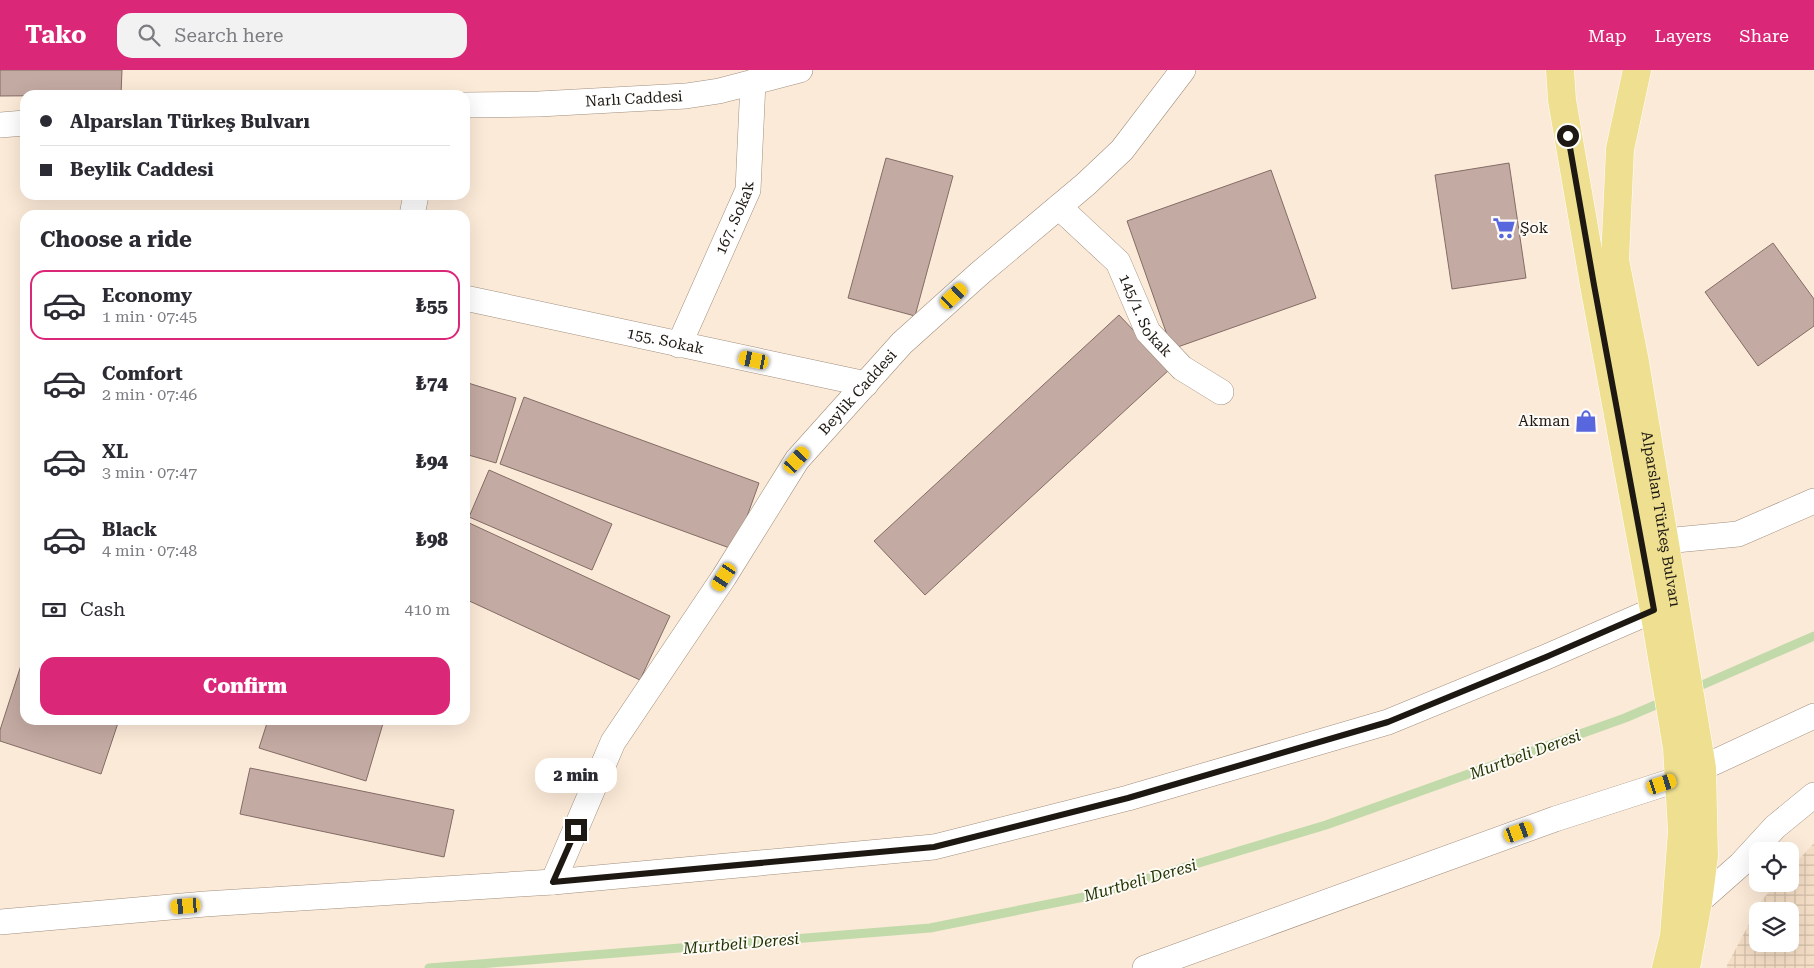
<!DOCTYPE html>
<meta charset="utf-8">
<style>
:root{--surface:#fff;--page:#f2f2f3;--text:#2b2b33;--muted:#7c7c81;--line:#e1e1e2;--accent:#db2777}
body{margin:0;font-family:"Roboto Serif",serif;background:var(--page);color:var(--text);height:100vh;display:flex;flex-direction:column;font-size:19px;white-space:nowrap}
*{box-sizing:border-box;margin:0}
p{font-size:16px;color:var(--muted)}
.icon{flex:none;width:28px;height:28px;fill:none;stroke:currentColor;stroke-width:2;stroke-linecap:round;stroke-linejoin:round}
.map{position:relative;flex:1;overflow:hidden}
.panel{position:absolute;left:20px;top:140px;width:450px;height:515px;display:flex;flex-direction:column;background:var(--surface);border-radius:15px;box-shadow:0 5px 20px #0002}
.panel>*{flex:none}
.top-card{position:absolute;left:20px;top:20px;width:450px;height:110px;border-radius:15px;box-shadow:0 5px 20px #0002;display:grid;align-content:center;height:110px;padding:0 20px;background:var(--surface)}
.fabs{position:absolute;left:1749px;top:772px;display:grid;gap:10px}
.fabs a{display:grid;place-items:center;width:50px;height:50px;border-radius:10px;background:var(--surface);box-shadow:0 5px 20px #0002;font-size:25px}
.end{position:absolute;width:22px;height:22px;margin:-11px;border:6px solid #1e1812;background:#fff;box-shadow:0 0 0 2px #fff}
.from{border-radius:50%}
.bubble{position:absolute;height:35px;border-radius:15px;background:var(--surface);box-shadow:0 5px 20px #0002;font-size:16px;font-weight:800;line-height:35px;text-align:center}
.car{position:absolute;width:15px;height:30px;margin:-15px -8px;border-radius:6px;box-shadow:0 0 4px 1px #0007;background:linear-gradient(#f5c518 24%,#345 0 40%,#f5c518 0 76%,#345 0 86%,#f5c518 0)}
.top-card b{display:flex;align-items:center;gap:18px;height:48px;font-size:19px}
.top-card b+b{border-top:1px solid var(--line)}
.top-card i{width:12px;height:12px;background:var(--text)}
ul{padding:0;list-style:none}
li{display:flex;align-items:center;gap:15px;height:70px;margin:0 10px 8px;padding:0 10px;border:2px solid transparent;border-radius:15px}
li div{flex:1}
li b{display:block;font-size:19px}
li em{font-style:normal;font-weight:800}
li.active{border-color:var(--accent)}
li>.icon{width:45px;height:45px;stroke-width:1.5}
h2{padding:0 20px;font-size:22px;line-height:60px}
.pay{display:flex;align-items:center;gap:12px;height:55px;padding:0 20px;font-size:19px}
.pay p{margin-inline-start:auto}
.action{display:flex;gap:10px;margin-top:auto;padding:10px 20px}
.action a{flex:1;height:58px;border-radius:15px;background:var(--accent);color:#fff;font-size:20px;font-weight:800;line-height:58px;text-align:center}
header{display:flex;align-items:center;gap:30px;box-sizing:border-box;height:70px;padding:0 25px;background:var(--accent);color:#fff}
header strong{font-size:24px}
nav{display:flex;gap:28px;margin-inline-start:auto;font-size:18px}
.search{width:350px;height:45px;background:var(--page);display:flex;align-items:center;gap:12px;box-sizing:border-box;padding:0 18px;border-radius:15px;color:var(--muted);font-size:19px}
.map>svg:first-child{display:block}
.industrial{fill:url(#industrial-grid);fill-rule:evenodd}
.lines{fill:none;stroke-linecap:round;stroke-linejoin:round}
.stream{stroke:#c2daaa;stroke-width:9}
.building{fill:#c3aaa2;stroke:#836c66}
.street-casing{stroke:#a08f7e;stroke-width:26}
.primary-casing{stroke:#fff;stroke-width:29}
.street{stroke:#fff;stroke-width:25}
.primary{stroke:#efe091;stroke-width:28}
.route{stroke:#1e1812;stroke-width:6}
.labels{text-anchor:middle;stroke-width:4;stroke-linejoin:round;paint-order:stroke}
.street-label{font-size:15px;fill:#1e1812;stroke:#fefaf6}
.poi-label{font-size:15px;fill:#1e1812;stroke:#fefaf6;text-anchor:start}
.water-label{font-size:16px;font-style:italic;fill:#1f3300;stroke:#fefaf6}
</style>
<header>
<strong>Tako</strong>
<div class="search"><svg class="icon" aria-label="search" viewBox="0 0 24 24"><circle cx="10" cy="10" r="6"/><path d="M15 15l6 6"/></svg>Search here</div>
<nav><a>Map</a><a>Layers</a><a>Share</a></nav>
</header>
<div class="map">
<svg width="1814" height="898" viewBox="0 0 1814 898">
<defs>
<pattern id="industrial-grid" width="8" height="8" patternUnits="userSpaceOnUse" patternTransform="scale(1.25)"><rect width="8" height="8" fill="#f5dec6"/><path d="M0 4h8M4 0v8" fill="none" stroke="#d2bea9"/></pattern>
</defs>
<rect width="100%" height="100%" fill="#fcead8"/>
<path class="industrial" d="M1814 773V898H1727V895L1762 830 1776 814H1790V799ZM1758 841H1790V874H1758Z"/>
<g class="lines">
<g class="stream">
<path d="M1693 619 1814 566"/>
<path d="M429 898 930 858 1089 826 1326 755 1625 648 1667 630"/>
</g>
</g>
<g class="building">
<path d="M0 0H122L121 25 0 26Z"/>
<path d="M886 88 953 106 915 246 848 228Z"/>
<path d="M1509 93 1526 208 1452 219 1435 105Z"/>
<path d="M1271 100 1316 228 1172 279 1127 151Z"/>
<path d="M1773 173 1814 229V256L1758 296 1705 222Z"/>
<path d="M1119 245 1170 299 925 525 874 471Z"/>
<path d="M465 312 516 328 496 393 465 384Z"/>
<path d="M524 327 759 413 735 480 500 394Z"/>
<path d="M489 400 612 454 592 500 469 447Z"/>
<path d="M467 452 670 546 640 610 465 529V457Z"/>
<path d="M25 583V650H119L101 704 0 671V660Z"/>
<path d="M268 650H384L366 711 259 678Z"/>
<path d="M250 698 454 740 444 787 240 744Z"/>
</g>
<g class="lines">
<defs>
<g id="street">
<path id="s1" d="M465 35 539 34 686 26 719 21 800 0"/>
<path d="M0 55 25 53"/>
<path id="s2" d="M1059 137 1118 192 1148 262 1182 298 1221 322"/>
<path d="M412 145 416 125"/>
<path id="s3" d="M465 228 866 314"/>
<path id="s4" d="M679 275 748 120 753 12"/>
<path d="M1665 471 1738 464 1814 431"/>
<path d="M1702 698 1814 646"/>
<path id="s5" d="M553 812 613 672 724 507 797 390 902 273 980 203 1086 114 1122 80 1183 0"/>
<path d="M1698 832 1741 794 1775 757 1814 725"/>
<path d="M0 852 205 834 553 812 934 777 1128 728 1388 652 1546 587 1654 540"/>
<path d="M1145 898 1555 749 1679 709"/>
</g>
<g id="primary">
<path d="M1560 0 1562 30 1594 215 1654 540 1677 678 1682 761 1674 866 1666 898"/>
<path id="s6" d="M1637 0 1620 79 1615 190 1635 292 1702 698 1704 786 1698 832 1686 898"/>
</g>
</defs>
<use href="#street" class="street-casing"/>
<use href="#primary" class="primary-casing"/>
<use href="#street" class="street"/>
<use href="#primary" class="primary"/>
</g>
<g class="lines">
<path class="route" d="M576 760 553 812 934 777 1128 728 1388 652 1546 587 1654 540 1594 215 1568 66"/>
</g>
<defs>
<symbol id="supermarket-bare" viewBox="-9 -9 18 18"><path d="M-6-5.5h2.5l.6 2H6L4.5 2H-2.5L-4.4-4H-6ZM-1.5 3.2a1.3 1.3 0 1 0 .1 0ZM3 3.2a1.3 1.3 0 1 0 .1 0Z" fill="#5867dd" stroke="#fefaf6" stroke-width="2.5" paint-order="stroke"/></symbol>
<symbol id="shop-bare" viewBox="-9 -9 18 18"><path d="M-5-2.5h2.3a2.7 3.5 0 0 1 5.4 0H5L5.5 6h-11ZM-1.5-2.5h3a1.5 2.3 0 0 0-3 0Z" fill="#5867dd" stroke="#fefaf6" stroke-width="2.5" paint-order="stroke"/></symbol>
</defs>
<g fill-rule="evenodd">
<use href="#supermarket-bare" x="1488" y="142" width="32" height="32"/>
<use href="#shop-bare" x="1570" y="335" width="32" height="32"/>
</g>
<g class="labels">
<g class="street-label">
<text dy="5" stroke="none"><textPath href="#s1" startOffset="169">Narlı Caddesi</textPath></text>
<text dy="5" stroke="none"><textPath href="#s4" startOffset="139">167. Sokak</textPath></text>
<text dy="5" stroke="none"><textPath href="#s2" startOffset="141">145/1. Sokak</textPath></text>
<text dy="5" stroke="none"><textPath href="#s3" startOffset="205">155. Sokak</textPath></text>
<text dy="5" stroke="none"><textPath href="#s5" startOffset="580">Beylik Caddesi</textPath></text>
<text dy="5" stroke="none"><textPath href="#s6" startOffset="455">Alparslan Türkeş Bulvarı</textPath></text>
</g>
<g class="poi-label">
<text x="1520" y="163">Şok</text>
<text x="1570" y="356" text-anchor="end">Akman</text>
</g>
<g class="water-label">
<text transform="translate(1525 684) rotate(-20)" y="6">Murtbeli Deresi</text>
<text transform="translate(1140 810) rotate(-16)" y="6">Murtbeli Deresi</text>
<text transform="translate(741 873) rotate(-5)" y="6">Murtbeli Deresi</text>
</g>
</g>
</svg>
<div class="fabs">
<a><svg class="icon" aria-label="locate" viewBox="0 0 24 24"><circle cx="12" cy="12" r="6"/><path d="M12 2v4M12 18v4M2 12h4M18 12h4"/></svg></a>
<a><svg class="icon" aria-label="layers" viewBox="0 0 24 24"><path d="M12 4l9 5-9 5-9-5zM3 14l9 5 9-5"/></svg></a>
</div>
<i class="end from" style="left:1568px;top:66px"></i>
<i class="end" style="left:576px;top:760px"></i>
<div class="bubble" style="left:535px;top:688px;width:82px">2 min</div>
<i class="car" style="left:954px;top:226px;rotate:47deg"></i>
<i class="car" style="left:754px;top:290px;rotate:282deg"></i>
<i class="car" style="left:797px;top:390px;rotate:42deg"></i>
<i class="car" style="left:724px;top:507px;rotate:214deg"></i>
<i class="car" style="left:1662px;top:714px;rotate:72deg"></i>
<i class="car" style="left:1519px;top:762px;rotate:70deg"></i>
<i class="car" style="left:186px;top:836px;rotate:265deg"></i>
<div class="top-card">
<b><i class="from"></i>Alparslan Türkeş Bulvarı</b>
<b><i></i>Beylik Caddesi</b>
</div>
<section class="panel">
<h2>Choose a ride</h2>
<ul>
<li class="active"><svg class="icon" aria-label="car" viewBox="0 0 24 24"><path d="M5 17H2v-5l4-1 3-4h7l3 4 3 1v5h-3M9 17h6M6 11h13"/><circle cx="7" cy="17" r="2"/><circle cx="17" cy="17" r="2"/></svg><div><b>Economy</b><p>1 min · 07:45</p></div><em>₺55</em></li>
<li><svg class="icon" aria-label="car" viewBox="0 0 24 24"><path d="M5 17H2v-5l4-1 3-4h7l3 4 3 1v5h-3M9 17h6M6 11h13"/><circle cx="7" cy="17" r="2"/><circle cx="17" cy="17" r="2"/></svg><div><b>Comfort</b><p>2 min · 07:46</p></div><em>₺74</em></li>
<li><svg class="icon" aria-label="car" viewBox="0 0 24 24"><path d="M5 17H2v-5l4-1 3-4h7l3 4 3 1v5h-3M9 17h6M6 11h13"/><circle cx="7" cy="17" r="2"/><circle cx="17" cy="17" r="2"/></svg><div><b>XL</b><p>3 min · 07:47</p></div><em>₺94</em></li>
<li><svg class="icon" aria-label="car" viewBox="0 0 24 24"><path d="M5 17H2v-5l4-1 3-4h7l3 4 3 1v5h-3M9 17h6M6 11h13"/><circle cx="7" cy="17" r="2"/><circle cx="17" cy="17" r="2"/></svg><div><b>Black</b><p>4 min · 07:48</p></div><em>₺98</em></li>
</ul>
<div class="pay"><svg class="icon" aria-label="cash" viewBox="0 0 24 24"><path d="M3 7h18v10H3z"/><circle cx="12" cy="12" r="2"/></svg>Cash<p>410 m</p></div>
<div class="action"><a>Confirm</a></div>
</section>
</div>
